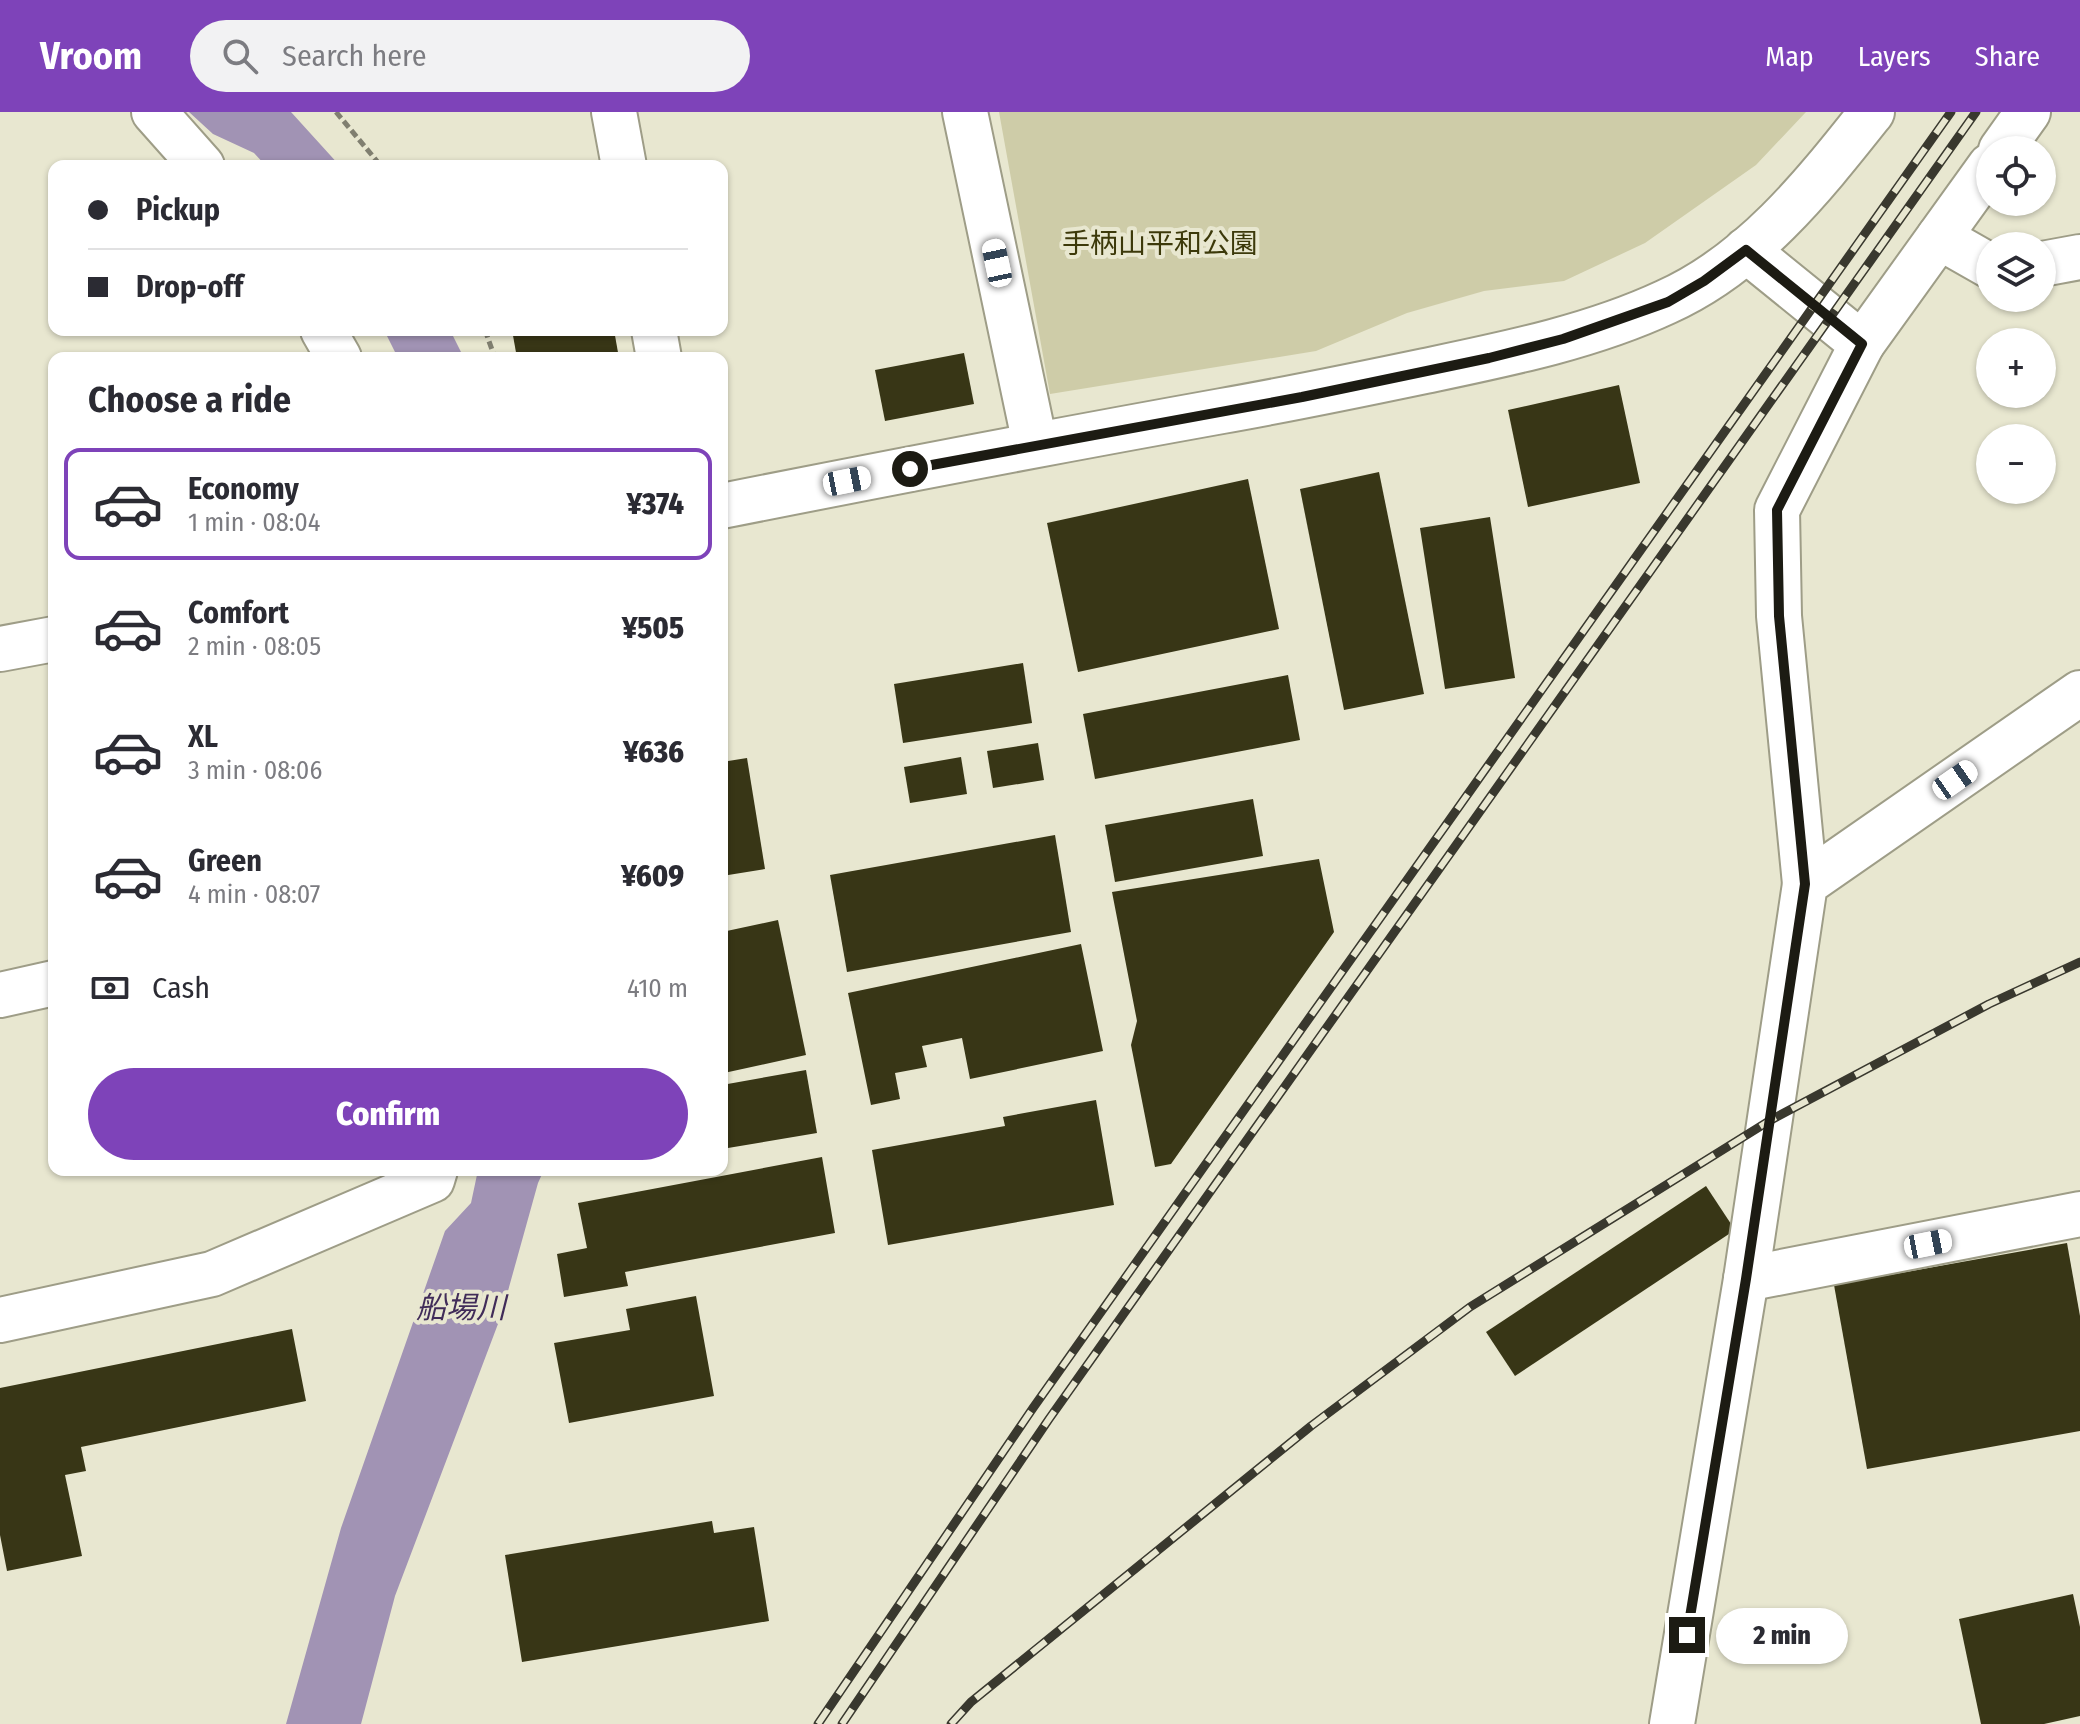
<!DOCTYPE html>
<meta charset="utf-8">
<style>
:root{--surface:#fff;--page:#f2f2f3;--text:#2b2b33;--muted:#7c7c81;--line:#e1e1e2;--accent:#7e43b9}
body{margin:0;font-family:"Fira Sans Condensed","Noto Sans JP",sans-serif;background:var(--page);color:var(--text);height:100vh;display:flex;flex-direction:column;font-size:30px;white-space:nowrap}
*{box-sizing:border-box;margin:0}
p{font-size:26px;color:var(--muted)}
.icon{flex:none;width:44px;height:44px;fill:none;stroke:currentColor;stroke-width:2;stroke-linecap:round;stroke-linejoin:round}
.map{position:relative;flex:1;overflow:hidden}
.side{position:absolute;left:48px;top:240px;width:680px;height:824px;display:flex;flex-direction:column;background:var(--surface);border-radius:16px;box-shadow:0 2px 6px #0004}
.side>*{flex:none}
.banner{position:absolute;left:48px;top:48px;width:680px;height:176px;border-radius:16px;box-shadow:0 2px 6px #0004;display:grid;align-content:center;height:176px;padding:0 40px;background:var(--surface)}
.buttons{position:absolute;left:1976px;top:24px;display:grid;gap:16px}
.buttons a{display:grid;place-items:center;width:80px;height:80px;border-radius:50%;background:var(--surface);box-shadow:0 2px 6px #0004;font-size:40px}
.end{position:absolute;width:36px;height:36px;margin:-18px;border:10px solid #1c1b13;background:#fff;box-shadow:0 0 0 4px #fff}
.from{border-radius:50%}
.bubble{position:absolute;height:56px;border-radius:28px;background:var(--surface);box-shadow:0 2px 6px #0004;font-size:26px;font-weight:800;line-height:56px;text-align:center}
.car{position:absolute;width:24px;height:48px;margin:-24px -12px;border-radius:10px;box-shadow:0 0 6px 2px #0007;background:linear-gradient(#fff 24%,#345 0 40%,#fff 0 76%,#345 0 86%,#fff 0)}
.banner b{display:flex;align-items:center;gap:28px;height:76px;font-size:30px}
.banner b+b{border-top:2px solid var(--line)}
.banner i{width:20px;height:20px;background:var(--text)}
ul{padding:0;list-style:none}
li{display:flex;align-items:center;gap:24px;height:112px;margin:0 16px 12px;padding:0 24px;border:4px solid transparent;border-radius:16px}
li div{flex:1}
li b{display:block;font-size:30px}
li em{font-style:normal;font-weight:800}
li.active{border-color:var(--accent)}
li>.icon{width:72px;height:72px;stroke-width:1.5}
h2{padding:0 40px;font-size:36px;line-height:96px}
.pay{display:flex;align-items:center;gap:20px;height:88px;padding:0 40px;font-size:30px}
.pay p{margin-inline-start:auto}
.cta{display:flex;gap:16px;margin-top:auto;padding:16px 40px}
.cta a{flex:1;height:92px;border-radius:48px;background:var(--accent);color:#fff;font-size:32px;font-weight:800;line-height:92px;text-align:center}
header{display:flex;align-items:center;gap:48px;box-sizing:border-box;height:112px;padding:0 40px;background:var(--accent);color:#fff}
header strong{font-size:38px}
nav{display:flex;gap:44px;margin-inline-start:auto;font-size:28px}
.search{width:560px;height:72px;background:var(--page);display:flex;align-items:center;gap:20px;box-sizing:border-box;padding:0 28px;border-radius:44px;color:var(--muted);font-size:30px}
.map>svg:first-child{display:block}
.green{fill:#cecca8}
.water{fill:#a193b4}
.building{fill:#383616}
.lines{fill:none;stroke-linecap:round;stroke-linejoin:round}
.minor-casing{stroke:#9e9d87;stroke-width:48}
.tertiary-casing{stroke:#9e9d87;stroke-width:48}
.path{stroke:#807f70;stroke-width:5;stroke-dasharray:8 4;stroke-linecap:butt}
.minor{stroke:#fff;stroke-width:44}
.tertiary{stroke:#fff;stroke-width:44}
.rail-casing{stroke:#39382e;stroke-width:9}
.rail{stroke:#e8e7d0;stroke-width:6;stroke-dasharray:18;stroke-linecap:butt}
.route{stroke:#1c1b13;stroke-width:10}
.labels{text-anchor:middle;stroke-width:8;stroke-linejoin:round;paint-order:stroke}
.park-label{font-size:28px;fill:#3c390a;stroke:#e8e7d0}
.water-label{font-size:30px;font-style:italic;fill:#412c59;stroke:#e8e7d0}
</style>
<header>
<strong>Vroom</strong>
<div class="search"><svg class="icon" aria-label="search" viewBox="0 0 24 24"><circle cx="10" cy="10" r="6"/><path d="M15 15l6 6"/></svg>Search here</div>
<nav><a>Map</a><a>Layers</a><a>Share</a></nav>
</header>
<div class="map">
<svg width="2080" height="1612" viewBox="0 0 2080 1612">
<rect width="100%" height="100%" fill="#e8e7d0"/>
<path class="green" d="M999 0H1806L1756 53 1645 131 1564 169 1484 179 1407 201 1316 239 1050 282Z"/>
<g class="water">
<path d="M189 0H291L340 54H266L254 41 213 22Z"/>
<path d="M384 218H450L464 246H398Z"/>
<path d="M478 1058H544L538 1071 501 1204 395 1484 361 1612H286L341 1416 445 1119 471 1091Z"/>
</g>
<g class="building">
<path d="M512 218H614L619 246H517Z"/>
<path d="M964 241 974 292 885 309 875 258Z"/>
<path d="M1619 273 1640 371 1528 395 1508 298Z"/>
<path d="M1379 360 1424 582 1344 598 1300 377Z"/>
<path d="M1248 367 1279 517 1078 560 1047 411Z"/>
<path d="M1490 405 1515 566 1445 577 1420 416Z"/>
<path d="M1023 551 1032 611 903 631 894 572Z"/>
<path d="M1288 563 1300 628 1095 667 1083 602Z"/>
<path d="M1038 631 1044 668 993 676 987 639Z"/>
<path d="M961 645 967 682 910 691 904 655Z"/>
<path d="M747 646 765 757 722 764V650Z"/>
<path d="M1253 687 1263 744 1115 770 1105 713Z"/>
<path d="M1055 723 1071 820 847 860 830 763Z"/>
<path d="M1319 747 1334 820 1171 1052 1155 1055 1131 933 1137 909 1112 780Z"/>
<path d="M778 808 806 943 724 961 722 820Z"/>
<path d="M1081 832 1103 939 970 967 962 926 922 934 927 955 895 961 900 987 871 993 848 881Z"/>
<path d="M806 958 817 1021 722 1037V973Z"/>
<path d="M1096 988 1114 1093 888 1133 872 1038 1005 1014 1003 1005Z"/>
<path d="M822 1045 835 1121 625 1160 628 1174 564 1185 557 1142 587 1136 578 1091Z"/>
<path d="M1706 1074 1735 1118 1515 1264 1486 1220Z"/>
<path d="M2067 1131 2080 1204V1319L1867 1357 1834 1173Z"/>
<path d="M696 1184 714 1284 569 1311 554 1231 630 1218 626 1197Z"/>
<path d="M292 1217 306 1289 81 1335 86 1359 65 1363 82 1444 7 1459 0 1423V1276Z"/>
<path d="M712 1409 714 1421 754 1415 769 1509 522 1550 505 1443Z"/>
<path d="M2073 1482 2080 1515V1604L2044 1612H1981L1959 1507Z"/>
</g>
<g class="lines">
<defs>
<g id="minor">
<path d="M154 0 202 54"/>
<path d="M614 0 624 54"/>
<path d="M965 0 1035 332"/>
<path d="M1939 125 1990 154"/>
<path d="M1746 138 1862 232 1777 398 1779 504 1805 772"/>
<path d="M2042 152 2080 145"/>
<path d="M323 218 339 246"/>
<path d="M654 218 659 246"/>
<path d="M0 883 54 871"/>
<path d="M1746 1167 2080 1102"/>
<path d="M0 1208 212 1162 432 1068 435 1058"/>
<path d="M1672 1612 1746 1167 1805 772 2080 581"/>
</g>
<g id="tertiary">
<path d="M2001 38 2028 0"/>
<path d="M1862 232 1990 54"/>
<path d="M722 394C888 361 1055 329 1222 299 1290 287 1358 273 1425 259 1506 242 1591 225 1666 190 1753 151 1814 73 1872 0"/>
<path d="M0 537 54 527"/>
</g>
</defs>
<use href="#minor" class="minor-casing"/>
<use href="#tertiary" class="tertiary-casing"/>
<g class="path">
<path d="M336 0 381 54"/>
<path d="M485 218 495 246"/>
</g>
<use href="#minor" class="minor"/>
<use href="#tertiary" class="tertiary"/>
<defs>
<g id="rail">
<path d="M818 1612 1033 1296 1951 0"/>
<path d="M842 1612 1049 1307 1976 0"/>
<path d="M951 1612 971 1590 1311 1314 1470 1195 1769 1009 1989 892 2080 850"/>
</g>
</defs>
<use href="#rail" class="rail-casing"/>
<use href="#rail" class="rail"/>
</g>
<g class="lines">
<path class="route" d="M910 357 1302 285 1489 246 1563 227 1668 190 1704 169 1746 138 1862 232 1777 398 1779 504 1805 772 1746 1167 1687 1523"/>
</g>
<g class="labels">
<g class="park-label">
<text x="1160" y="141">手柄山平和公園</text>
</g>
<g class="water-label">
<text x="461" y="1206">船場川</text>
</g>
</g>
</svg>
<div class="buttons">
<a><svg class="icon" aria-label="locate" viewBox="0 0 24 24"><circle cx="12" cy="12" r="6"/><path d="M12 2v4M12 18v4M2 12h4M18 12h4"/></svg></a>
<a><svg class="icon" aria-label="layers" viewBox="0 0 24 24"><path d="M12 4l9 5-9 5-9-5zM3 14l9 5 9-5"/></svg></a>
<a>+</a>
<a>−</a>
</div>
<i class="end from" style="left:910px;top:357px"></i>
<i class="end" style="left:1687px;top:1523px"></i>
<div class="bubble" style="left:1716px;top:1496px;width:132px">2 min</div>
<i class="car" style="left:997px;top:151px;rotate:348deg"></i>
<i class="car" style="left:847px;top:369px;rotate:79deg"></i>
<i class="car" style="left:1955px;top:668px;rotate:55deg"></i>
<i class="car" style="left:1928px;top:1132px;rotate:79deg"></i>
<div class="banner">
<b><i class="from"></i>Pickup</b>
<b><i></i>Drop-off</b>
</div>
<section class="side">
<h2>Choose a ride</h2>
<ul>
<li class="active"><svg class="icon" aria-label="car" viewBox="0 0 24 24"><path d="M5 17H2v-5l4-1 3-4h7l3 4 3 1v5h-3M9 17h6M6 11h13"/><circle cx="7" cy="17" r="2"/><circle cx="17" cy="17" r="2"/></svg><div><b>Economy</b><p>1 min · 08:04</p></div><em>¥374</em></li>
<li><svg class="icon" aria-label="car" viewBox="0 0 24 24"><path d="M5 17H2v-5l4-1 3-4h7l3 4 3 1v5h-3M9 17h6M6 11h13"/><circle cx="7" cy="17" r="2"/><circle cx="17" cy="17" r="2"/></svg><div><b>Comfort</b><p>2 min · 08:05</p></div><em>¥505</em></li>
<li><svg class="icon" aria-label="car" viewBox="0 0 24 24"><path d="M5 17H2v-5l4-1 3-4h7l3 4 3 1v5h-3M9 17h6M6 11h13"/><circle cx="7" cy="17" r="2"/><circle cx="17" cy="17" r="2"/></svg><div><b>XL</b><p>3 min · 08:06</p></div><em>¥636</em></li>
<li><svg class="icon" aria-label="car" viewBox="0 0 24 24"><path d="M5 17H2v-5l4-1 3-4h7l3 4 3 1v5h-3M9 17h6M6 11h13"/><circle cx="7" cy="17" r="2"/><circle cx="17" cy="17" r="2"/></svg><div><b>Green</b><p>4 min · 08:07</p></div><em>¥609</em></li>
</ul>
<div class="pay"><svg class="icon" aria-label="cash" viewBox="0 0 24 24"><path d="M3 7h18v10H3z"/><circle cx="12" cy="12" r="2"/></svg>Cash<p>410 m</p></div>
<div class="cta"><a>Confirm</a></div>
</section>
</div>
